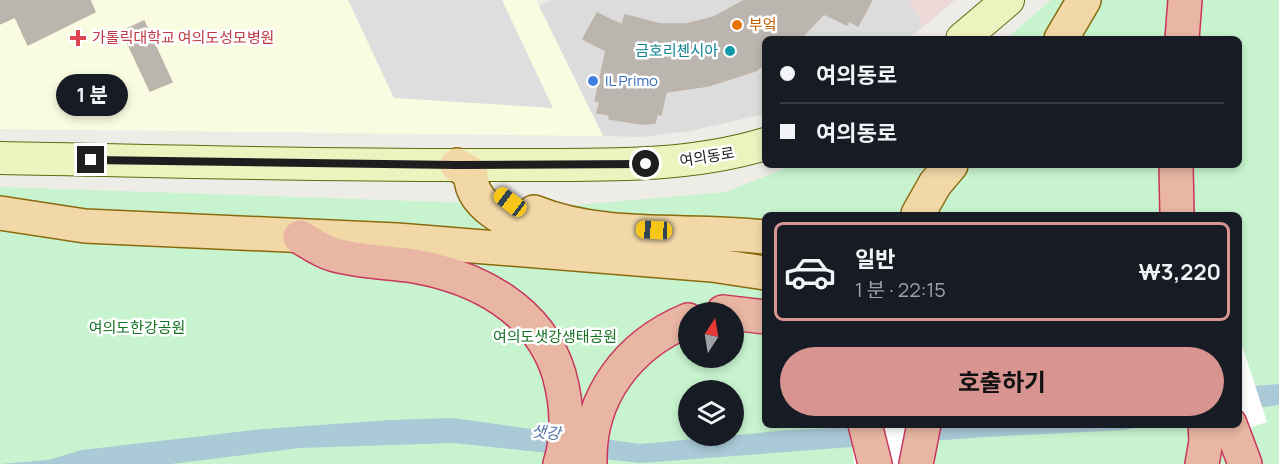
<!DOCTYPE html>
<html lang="ko">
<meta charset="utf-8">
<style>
:root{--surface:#171b24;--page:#20242c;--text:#f1f3f6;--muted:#9ea1a6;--line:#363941;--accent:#d89490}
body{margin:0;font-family:Manrope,"Noto Sans KR",sans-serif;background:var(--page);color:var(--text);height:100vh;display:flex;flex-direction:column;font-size:22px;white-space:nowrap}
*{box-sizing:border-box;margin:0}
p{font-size:20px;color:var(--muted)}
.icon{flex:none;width:33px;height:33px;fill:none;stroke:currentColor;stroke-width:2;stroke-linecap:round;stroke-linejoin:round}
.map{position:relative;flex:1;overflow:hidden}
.drawer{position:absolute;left:762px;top:212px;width:480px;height:216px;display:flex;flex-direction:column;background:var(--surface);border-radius:9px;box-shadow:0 3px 9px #0003}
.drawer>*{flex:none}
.banner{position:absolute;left:762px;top:36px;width:480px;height:132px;border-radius:9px;box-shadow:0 3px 9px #0003;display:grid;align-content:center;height:132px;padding:0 18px;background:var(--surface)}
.needle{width:39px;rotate:12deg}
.fabs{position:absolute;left:678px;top:302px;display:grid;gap:12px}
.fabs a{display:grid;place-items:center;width:66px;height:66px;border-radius:50%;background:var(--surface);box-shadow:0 3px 9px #0003;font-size:30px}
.end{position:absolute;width:27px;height:27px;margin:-14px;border:8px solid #1e1e1e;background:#fff;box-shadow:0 0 0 3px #fff}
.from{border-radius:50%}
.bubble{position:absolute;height:42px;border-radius:21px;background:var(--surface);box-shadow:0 3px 9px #0003;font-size:20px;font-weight:700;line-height:42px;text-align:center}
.car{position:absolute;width:18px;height:36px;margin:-18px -9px;border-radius:8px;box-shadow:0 0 4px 2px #0007;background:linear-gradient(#f5c518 24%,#345 0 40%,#f5c518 0 76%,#345 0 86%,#f5c518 0)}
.banner b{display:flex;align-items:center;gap:21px;height:57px;font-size:22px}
.banner b+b{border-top:2px solid var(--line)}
.banner i{width:15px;height:15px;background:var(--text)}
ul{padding:10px 0 0;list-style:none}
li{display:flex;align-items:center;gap:18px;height:99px;margin:0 12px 9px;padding:0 6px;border:3px solid transparent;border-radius:9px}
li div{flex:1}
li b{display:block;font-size:22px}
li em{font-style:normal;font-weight:700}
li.current{border-color:var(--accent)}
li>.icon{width:54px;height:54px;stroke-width:1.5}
.button{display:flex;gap:12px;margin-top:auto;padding:12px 18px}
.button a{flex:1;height:69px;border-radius:36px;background:var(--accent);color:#111;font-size:24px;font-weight:700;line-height:69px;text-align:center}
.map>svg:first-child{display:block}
.residential{fill:#dcdcdc}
.commercial{fill:#edd9d7}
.education{fill:#fafce1}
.park{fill:#c7f4ce;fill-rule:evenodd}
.parking{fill:#dedede}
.water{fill:#aacad8}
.pier{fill:#fff}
.building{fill:#bbb5af;stroke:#bfb4a9;stroke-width:1.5}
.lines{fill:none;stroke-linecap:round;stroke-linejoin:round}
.secondary-casing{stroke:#5a6b10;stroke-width:34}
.primary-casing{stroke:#8a6b0f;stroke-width:36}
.trunk-casing{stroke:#c9365d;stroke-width:36}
.secondary{stroke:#ecf3bf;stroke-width:32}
.primary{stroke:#f2d8a6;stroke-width:33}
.trunk{stroke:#e8b6a2;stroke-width:33}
.route{stroke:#1e1e1e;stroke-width:8}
.food-dot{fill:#e8710a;stroke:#fff;stroke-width:2}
.health-dot{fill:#e0444e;stroke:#fff;stroke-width:2}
.culture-dot{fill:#0f9aa8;stroke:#fff;stroke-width:2}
.shop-dot{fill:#3f7fe0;stroke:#fff;stroke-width:2}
.labels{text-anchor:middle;stroke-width:5;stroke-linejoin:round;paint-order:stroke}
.food-label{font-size:15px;fill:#c56008;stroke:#fff;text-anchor:start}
.health-label{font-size:15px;fill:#be3a42;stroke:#fff;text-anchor:start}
.culture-label{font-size:15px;fill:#0d838f;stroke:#fff;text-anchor:end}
.shop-label{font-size:15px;fill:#366cbe;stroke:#fff;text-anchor:start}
.street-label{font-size:15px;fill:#1e1e1e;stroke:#fff}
.park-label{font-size:15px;fill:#177225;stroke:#fff}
.water-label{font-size:16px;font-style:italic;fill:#5476a5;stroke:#fff}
</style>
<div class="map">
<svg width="1279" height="464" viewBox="0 0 1279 464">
<rect width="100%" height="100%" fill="#eeece6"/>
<path class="residential" d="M551 0H909L923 27 908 39H765V114L689 131 642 137 603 136 539 6Z"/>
<path class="commercial" d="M909 0H955L923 27Z"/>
<path class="education" d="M0 0H536L603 136 0 129Z"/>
<path class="park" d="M1051 0H1279V464H0V187L564 206 726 192 793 165H1239V39H1006ZM765 214H1239V424H765ZM688 312H734V357H688ZM688 390H734V435H688Z"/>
<path class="parking" d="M348 0H502L553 108 394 98Z"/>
<g class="water">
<path d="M1279 384V405L1239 410 1243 387Z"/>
<path d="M453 418 640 444 790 430 897 425H1155L1124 430 985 437 641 463 454 443 300 448 171 464H0L48 460 82 450 263 429 390 420Z"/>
</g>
<g class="pier">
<path d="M1239 336 1267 422 1197 445 1239 424Z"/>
<path d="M851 425H935V464H854Z"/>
</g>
<g class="building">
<path d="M0 0H90L95 12 28 45 15 17 0 24Z"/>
<path d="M745 0H872L858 26 849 21 847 25 824 14 800 39H765V64L755 71 708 86 666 92 661 115 657 114 655 123 642 124 609 119 610 115 597 113 600 102 595 101 606 51 583 39 597 13 622 25 625 15 660 24H686L714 17Z"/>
<path d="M144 21 172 82 150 91 122 31Z"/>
</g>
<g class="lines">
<defs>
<g id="secondary">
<path d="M962 39 1008 0"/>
<path d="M0 158C166 161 333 166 499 165 588 164 679 170 765 144"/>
</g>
<g id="primary">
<path d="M1061 39 1084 0"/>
<path d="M457 165 471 173C468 211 528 233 559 239"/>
<path d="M534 212C605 241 690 228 765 237"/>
<path d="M0 213 85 226 397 240 712 265 765 273"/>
<path d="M918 214 935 184 951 165"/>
</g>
<g id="trunk">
<path d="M1182 39 1185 0"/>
<path d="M1176 165 1177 214"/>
<path d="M300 237C310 243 321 251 332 254 358 262 387 262 414 266 477 277 539 309 559 374 567 403 569 435 560 464"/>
<path d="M723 312 765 317"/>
<path d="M865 424 875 464"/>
<path d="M1230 424 1245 464"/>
<path d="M590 464C588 397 628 345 688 320"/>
<path d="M916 464 924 424"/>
<path d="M1202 464 1206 441 1205 424"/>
</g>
</defs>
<use href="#secondary" class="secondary-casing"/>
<use href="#primary" class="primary-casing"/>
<use href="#trunk" class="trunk-casing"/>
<use href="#secondary" class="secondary"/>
<use href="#primary" class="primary"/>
<use href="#trunk" class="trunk"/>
</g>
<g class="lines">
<path class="route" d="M91 160 457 165 646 164"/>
</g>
<circle class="food-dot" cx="737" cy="25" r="6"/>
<path class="health-dot" d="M75 29h6v6h6v6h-6v6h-6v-6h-6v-6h6z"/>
<circle class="culture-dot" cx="730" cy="51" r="6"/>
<circle class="shop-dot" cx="593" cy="81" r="6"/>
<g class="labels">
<g class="food-label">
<text x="749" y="30">부엌</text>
</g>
<g class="health-label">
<text x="92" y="43">가톨릭대학교 여의도성모병원</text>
</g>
<g class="culture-label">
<text x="718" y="56">금호리첸시아</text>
</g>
<g class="shop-label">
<text x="605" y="86">IL Primo</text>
</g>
<g class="street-label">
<text transform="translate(707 157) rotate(-9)" y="5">여의동로</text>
</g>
<g class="park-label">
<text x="137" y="333">여의도한강공원</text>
<text x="555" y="342">여의도샛강생태공원</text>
</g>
<g class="water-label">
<text transform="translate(546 432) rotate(6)" y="6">샛강</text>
</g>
</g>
</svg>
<div class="fabs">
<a><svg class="needle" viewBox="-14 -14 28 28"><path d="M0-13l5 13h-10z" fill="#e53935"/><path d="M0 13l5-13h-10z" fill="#9ea1a6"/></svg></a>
<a><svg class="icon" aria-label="layers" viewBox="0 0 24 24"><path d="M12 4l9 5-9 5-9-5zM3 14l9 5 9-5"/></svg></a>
</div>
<i class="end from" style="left:646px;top:164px"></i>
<i class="end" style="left:91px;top:160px"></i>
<div class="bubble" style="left:56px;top:74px;width:72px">1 분</div>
<i class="car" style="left:510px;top:202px;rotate:307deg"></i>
<i class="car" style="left:654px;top:230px;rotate:273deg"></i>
<div class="banner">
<b><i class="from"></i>여의동로</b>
<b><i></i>여의동로</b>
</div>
<section class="drawer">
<ul>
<li class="current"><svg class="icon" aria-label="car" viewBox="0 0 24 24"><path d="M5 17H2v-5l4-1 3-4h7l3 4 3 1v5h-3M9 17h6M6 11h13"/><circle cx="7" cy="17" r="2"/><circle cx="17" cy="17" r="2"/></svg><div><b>일반</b><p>1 분 · 22:15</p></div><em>₩3,220</em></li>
</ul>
<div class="button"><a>호출하기</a></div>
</section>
</div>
